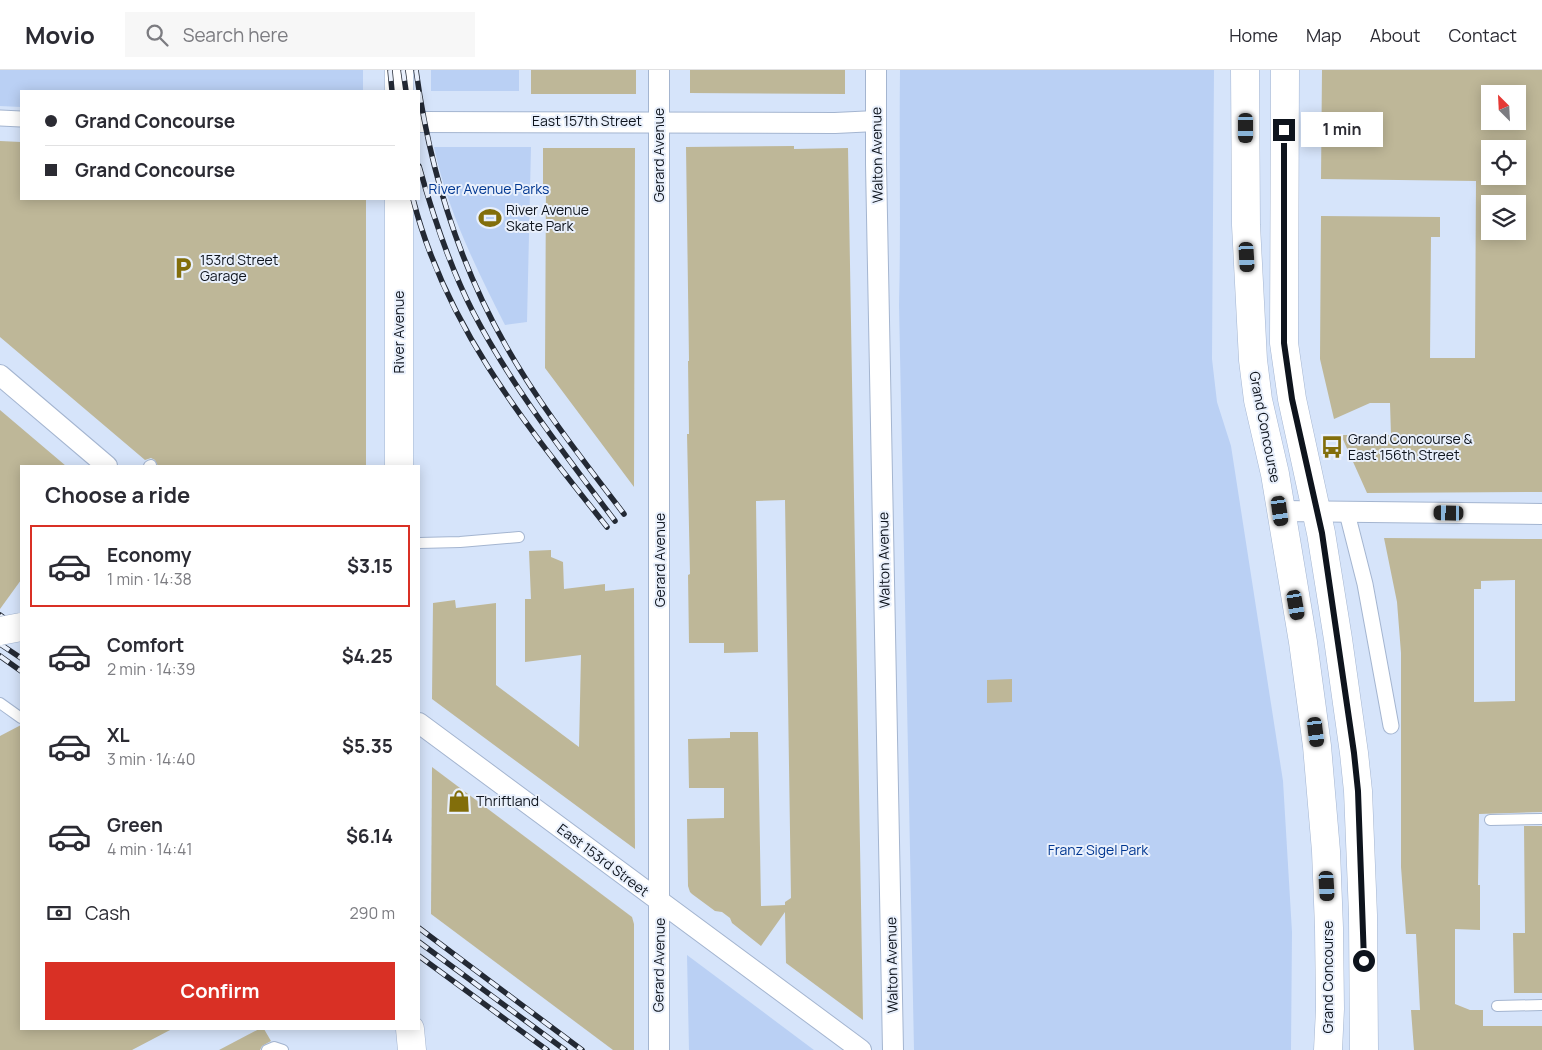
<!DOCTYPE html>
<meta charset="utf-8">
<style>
:root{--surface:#fff;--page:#f7f7f7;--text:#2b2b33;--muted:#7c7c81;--line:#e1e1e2;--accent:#d93025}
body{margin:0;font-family:Manrope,sans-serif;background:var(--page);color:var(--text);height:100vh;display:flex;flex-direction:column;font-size:19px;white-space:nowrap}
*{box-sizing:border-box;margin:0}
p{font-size:16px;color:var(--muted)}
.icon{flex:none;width:28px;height:28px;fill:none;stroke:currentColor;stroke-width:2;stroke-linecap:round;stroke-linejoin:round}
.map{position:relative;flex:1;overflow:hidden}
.details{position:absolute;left:20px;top:395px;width:400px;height:565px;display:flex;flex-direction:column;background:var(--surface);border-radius:0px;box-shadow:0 2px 12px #0003}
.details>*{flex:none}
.banner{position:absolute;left:20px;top:20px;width:400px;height:110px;border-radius:0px;box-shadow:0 2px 12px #0003;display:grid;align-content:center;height:110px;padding:0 25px;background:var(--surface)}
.needle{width:32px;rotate:336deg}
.buttons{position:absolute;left:1481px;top:15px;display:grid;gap:10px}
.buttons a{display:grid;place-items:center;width:45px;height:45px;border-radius:0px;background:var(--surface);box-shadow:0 2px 12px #0003;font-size:25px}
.end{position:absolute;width:22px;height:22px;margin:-11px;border:6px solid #0e141d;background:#fff;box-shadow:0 0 0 2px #fff}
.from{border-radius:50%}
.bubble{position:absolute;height:35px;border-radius:0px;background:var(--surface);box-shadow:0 2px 12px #0003;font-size:16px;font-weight:700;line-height:35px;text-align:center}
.car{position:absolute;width:15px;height:30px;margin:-15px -8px;border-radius:6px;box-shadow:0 0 4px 1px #0007;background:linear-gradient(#222 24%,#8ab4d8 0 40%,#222 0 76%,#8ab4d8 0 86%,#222 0)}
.banner b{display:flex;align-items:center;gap:18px;height:48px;font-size:19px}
.banner b+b{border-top:1px solid var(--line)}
.banner i{width:12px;height:12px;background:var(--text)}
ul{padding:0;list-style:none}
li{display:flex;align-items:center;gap:15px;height:82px;margin:0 10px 8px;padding:0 15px;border:2px solid transparent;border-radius:0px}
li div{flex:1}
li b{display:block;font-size:19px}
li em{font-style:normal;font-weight:700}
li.selected{border-color:var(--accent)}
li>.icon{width:45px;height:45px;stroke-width:1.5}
h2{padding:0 25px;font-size:22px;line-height:60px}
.pay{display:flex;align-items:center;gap:12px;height:55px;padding:0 25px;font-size:19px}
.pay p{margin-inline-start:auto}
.primary-button{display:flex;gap:10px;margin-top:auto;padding:10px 25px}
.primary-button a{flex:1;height:58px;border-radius:0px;background:var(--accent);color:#fff;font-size:20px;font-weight:700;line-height:58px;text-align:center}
header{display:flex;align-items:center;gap:30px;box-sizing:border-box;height:70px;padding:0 25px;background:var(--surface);border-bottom:1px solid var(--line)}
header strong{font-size:24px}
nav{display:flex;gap:28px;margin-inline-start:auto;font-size:18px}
.search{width:350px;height:45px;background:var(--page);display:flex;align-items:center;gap:12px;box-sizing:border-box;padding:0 18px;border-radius:0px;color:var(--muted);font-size:19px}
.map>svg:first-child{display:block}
.green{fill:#bad0f4}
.building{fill:#beb798;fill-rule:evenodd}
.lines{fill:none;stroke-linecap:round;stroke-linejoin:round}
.service-casing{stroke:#a4b5d0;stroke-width:12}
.pedestrian-casing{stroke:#a4b5d0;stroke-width:17}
.minor-casing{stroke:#a4b5d0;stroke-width:22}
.secondary-casing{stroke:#a4b5d0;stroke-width:29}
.primary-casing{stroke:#a4b5d0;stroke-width:29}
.service{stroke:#fff;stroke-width:10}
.pedestrian{stroke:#fff;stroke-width:15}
.minor{stroke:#fff;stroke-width:20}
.secondary{stroke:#fff;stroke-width:28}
.primary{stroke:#fff;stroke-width:28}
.rail-casing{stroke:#232934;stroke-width:5.5}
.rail{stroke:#e9f0fc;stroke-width:4;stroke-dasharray:11;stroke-linecap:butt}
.motorway-bridge-casing{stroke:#a4b5d0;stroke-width:29;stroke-linecap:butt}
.motorway-bridge{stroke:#fff;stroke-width:28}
.route{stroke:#0e141d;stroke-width:6}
.labels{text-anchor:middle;stroke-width:4;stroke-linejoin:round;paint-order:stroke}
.street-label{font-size:14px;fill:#0e141d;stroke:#e9f0fc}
.park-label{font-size:14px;fill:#003791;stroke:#e9f0fc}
.poi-label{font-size:14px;fill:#0e141d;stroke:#e9f0fc;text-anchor:start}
</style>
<header>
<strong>Movio</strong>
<div class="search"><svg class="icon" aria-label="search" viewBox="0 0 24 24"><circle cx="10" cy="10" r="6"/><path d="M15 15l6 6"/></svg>Search here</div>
<nav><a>Home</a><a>Map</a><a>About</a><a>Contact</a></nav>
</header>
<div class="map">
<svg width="1542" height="980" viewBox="0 0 1542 980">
<rect width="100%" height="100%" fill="#d6e4fa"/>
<g class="green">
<path d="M0 0H363V21H21V37L0 36Z"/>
<rect x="431" y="0" width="88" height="21"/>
<path d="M900 0H1214L1212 289 1217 332 1231 376 1283 711 1292 862 1291 980H914L899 235C901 156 899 78 900 0Z"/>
<path d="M434 77H531L527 252 505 255C476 198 447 140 434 77Z"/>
<path d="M687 885 814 980H689Z"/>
</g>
<g class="building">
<rect x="531" y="0" width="105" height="24"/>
<path d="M690 0H845V24L690 23Z"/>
<path d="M1322 0H1542V422L1367 423 1341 365H1391L1390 333H1370L1334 349 1320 289 1321 146 1440 147V167H1431L1430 288H1475L1476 111 1321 109ZM1490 24H1518V51H1490ZM1490 79H1518V106H1490ZM1490 134H1518V161H1490Z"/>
<path d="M0 71 21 72V129H366V396H158L155 390 151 388 145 390 0 267Z"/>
<path d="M794 76V79L848 78 863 950 786 893 785 842 761 876 732 853 730 848 722 842 715 841 692 824 690 822 688 816 687 749 724 748V718H689L688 669 730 668V662H758L761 836 785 835V832L791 828 785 430 756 431 758 582 724 583V573H689L688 505 690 504 687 364H689L688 291H689L686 77Z"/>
<path d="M543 78H635L634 417 545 298 546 114H543Z"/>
<path d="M0 340 66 396H21V510L0 539Z"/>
<path d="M1384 468 1542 469V742L1479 744 1478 815H1480V860L1455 859V934L1470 940H1483V956H1542V980H1414L1411 940H1420L1416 864H1406L1401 797V583L1397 532ZM1515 510V631L1474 632V519H1481V511Z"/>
<path d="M551 480V487L563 492 564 519 605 514V521L634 518 635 779 432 629 433 533 455 530 456 538 496 533V615L579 677 581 585 525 592V529H531L529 481Z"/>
<path d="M1012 609V632L987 633V610Z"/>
<path d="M21 655V959H172L132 980H0V666Z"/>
<path d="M432 697 632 847 634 854V980H613L431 844Z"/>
<path d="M1524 756H1542V923H1514L1513 863H1525Z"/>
<path d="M259 959H264L271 971 262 976 260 980H219Z"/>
</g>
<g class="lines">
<defs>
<g id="service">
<path d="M149 396 151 395"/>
<path d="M419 473 460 472 519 467"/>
<path d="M0 633 21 648"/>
<path d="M1490 750 1542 749"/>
<path d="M1497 936 1542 935"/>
<path d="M267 980 274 977 283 980"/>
</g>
<g id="pedestrian">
<path d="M0 48 21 49"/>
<path d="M1347 443 1365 514 1391 656"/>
</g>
<g id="minor">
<path d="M876 0V94L893 980"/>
<path d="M419 52 835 53 876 51"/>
<path d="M0 305 107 396"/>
<path d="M1280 441 1542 444"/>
<path d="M419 653 861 980"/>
<path d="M659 980V0"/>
</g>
<g id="secondary">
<path d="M399 21V0"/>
<path d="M399 396V129"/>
<path d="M410 959 412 980"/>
</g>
<g id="primary">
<path d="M1245 0 1246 155 1253 290 1258 330 1275 404 1303 572 1317 676 1326 781 1329 858 1330 939 1328 980"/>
<path d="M1285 0 1284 273 1292 329 1321 463 1338 569 1354 683 1358 721 1363 845 1364 980"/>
</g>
</defs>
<use href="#service" class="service-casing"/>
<use href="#pedestrian" class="pedestrian-casing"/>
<use href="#minor" class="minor-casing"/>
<use href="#secondary" class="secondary-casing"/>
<use href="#primary" class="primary-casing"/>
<use href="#service" class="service"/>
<use href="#pedestrian" class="pedestrian"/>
<use href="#minor" class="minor"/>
<use href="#secondary" class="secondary"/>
<use href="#primary" class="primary"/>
<defs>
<g id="rail">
<path d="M390 0 392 21"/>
<path d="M403 0 406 21"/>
<path d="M416 0C429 96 458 192 506 276 540 336 583 390 624 444"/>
<path d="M419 96C433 146 449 195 473 242 512 317 564 383 615 451"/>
<path d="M413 129C446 258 526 355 607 457"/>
<path d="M0 545 21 561"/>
<path d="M0 574 21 588"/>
<path d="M0 586 21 601"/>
<path d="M419 858 582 980"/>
<path d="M419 872 565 980"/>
<path d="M419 886 547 980"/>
</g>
</defs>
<use href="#rail" class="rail-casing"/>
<use href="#rail" class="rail"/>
<defs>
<path id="motorway-bridge" d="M0 561 21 557"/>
</defs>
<use href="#motorway-bridge" class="motorway-bridge-casing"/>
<use href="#motorway-bridge" class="motorway-bridge"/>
</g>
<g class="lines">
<path class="route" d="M1284 60V273L1292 329 1322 463 1354 683 1358 721 1364 891"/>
</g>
<defs>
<symbol id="stadium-bare" viewBox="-9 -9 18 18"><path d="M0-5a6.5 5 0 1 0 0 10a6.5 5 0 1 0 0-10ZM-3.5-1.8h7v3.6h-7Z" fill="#826e0b" stroke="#e9f0fc" stroke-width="2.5" paint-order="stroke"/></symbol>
<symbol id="parking-bare" viewBox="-9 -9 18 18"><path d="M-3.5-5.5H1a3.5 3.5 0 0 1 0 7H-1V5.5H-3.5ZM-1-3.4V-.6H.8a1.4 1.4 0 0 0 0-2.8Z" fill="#826e0b" stroke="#e9f0fc" stroke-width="2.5" paint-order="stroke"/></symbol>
<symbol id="bus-bare" viewBox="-9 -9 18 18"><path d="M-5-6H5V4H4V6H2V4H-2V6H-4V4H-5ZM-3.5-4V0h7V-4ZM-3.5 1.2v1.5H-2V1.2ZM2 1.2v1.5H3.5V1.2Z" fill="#826e0b" stroke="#e9f0fc" stroke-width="2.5" paint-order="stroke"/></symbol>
<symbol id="shop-bare" viewBox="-9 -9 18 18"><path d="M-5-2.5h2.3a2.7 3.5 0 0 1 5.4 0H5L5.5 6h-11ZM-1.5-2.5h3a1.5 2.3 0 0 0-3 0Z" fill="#826e0b" stroke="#e9f0fc" stroke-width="2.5" paint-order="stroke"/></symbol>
</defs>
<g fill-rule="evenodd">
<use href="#stadium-bare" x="474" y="132" width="32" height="32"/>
<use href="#parking-bare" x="167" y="182" width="32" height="32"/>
<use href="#bus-bare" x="1316" y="361" width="32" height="32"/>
<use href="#shop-bare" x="443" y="715" width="32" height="32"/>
</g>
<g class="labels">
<g class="street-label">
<text x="587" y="56">East 157th Street</text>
<text transform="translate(659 85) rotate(-90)" y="5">Gerard Avenue</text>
<text transform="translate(877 85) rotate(-91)" y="5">Walton Avenue</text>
<text transform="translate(399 262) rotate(-90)" y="5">River Avenue</text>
<text transform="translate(1265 357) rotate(79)" y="5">Grand Concourse</text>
<text transform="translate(660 490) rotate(-90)" y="5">Gerard Avenue</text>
<text transform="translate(884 490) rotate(-91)" y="5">Walton Avenue</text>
<text transform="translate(603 790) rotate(37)" y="5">East 153rd Street</text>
<text transform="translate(659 895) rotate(-89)" y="5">Gerard Avenue</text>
<text transform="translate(892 895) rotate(-91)" y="5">Walton Avenue</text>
<text transform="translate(1328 907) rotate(-90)" y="5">Grand Concourse</text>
</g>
<g class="park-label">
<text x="489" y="124">River Avenue Parks</text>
<text x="1098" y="785">Franz Sigel Park</text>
</g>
<g class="poi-label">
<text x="506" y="145">River Avenue<tspan x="506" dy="16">Skate Park</tspan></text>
<text x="200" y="195">153rd Street<tspan x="200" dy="16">Garage</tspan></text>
<text x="1348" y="374">Grand Concourse &amp;<tspan x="1348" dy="16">East 156th Street</tspan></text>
<text x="476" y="736">Thriftland</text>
</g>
</g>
</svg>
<div class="buttons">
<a><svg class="needle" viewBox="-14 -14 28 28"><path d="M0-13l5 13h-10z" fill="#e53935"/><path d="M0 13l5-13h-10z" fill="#7c7c81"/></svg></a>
<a><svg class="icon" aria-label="locate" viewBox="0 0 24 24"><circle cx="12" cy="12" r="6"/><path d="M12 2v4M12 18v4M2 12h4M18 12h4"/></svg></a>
<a><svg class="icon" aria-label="layers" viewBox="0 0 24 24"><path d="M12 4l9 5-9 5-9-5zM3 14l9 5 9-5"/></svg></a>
</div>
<i class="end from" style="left:1364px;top:891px"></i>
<i class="end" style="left:1284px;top:60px"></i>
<div class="bubble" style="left:1301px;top:42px;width:82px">1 min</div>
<i class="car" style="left:1246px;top:58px;rotate:180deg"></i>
<i class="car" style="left:1247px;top:187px;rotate:177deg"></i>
<i class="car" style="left:1280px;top:441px;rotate:172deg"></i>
<i class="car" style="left:1449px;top:443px;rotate:271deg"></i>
<i class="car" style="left:1296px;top:535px;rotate:170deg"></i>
<i class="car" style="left:1316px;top:662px;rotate:173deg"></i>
<i class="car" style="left:1327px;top:816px;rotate:177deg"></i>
<div class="banner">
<b><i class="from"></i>Grand Concourse</b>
<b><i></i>Grand Concourse</b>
</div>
<section class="details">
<h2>Choose a ride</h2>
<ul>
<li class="selected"><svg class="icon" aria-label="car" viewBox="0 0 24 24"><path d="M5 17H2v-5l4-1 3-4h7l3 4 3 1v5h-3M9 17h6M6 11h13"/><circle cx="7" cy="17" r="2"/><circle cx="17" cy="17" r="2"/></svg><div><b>Economy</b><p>1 min · 14:38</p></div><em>$3.15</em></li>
<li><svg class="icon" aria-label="car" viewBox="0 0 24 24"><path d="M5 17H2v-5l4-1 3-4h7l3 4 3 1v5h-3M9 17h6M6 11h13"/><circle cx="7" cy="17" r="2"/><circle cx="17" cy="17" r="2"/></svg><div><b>Comfort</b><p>2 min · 14:39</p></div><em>$4.25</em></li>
<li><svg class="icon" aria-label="car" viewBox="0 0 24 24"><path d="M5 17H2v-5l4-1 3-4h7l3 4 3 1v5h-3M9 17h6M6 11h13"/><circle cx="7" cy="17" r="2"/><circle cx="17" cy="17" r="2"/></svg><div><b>XL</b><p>3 min · 14:40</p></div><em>$5.35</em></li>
<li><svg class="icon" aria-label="car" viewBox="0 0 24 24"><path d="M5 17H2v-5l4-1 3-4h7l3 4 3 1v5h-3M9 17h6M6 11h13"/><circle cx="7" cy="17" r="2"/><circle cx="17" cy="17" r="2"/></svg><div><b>Green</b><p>4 min · 14:41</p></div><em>$6.14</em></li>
</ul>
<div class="pay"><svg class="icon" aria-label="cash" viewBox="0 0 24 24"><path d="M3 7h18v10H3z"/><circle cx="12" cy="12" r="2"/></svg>Cash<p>290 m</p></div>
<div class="primary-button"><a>Confirm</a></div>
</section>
</div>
